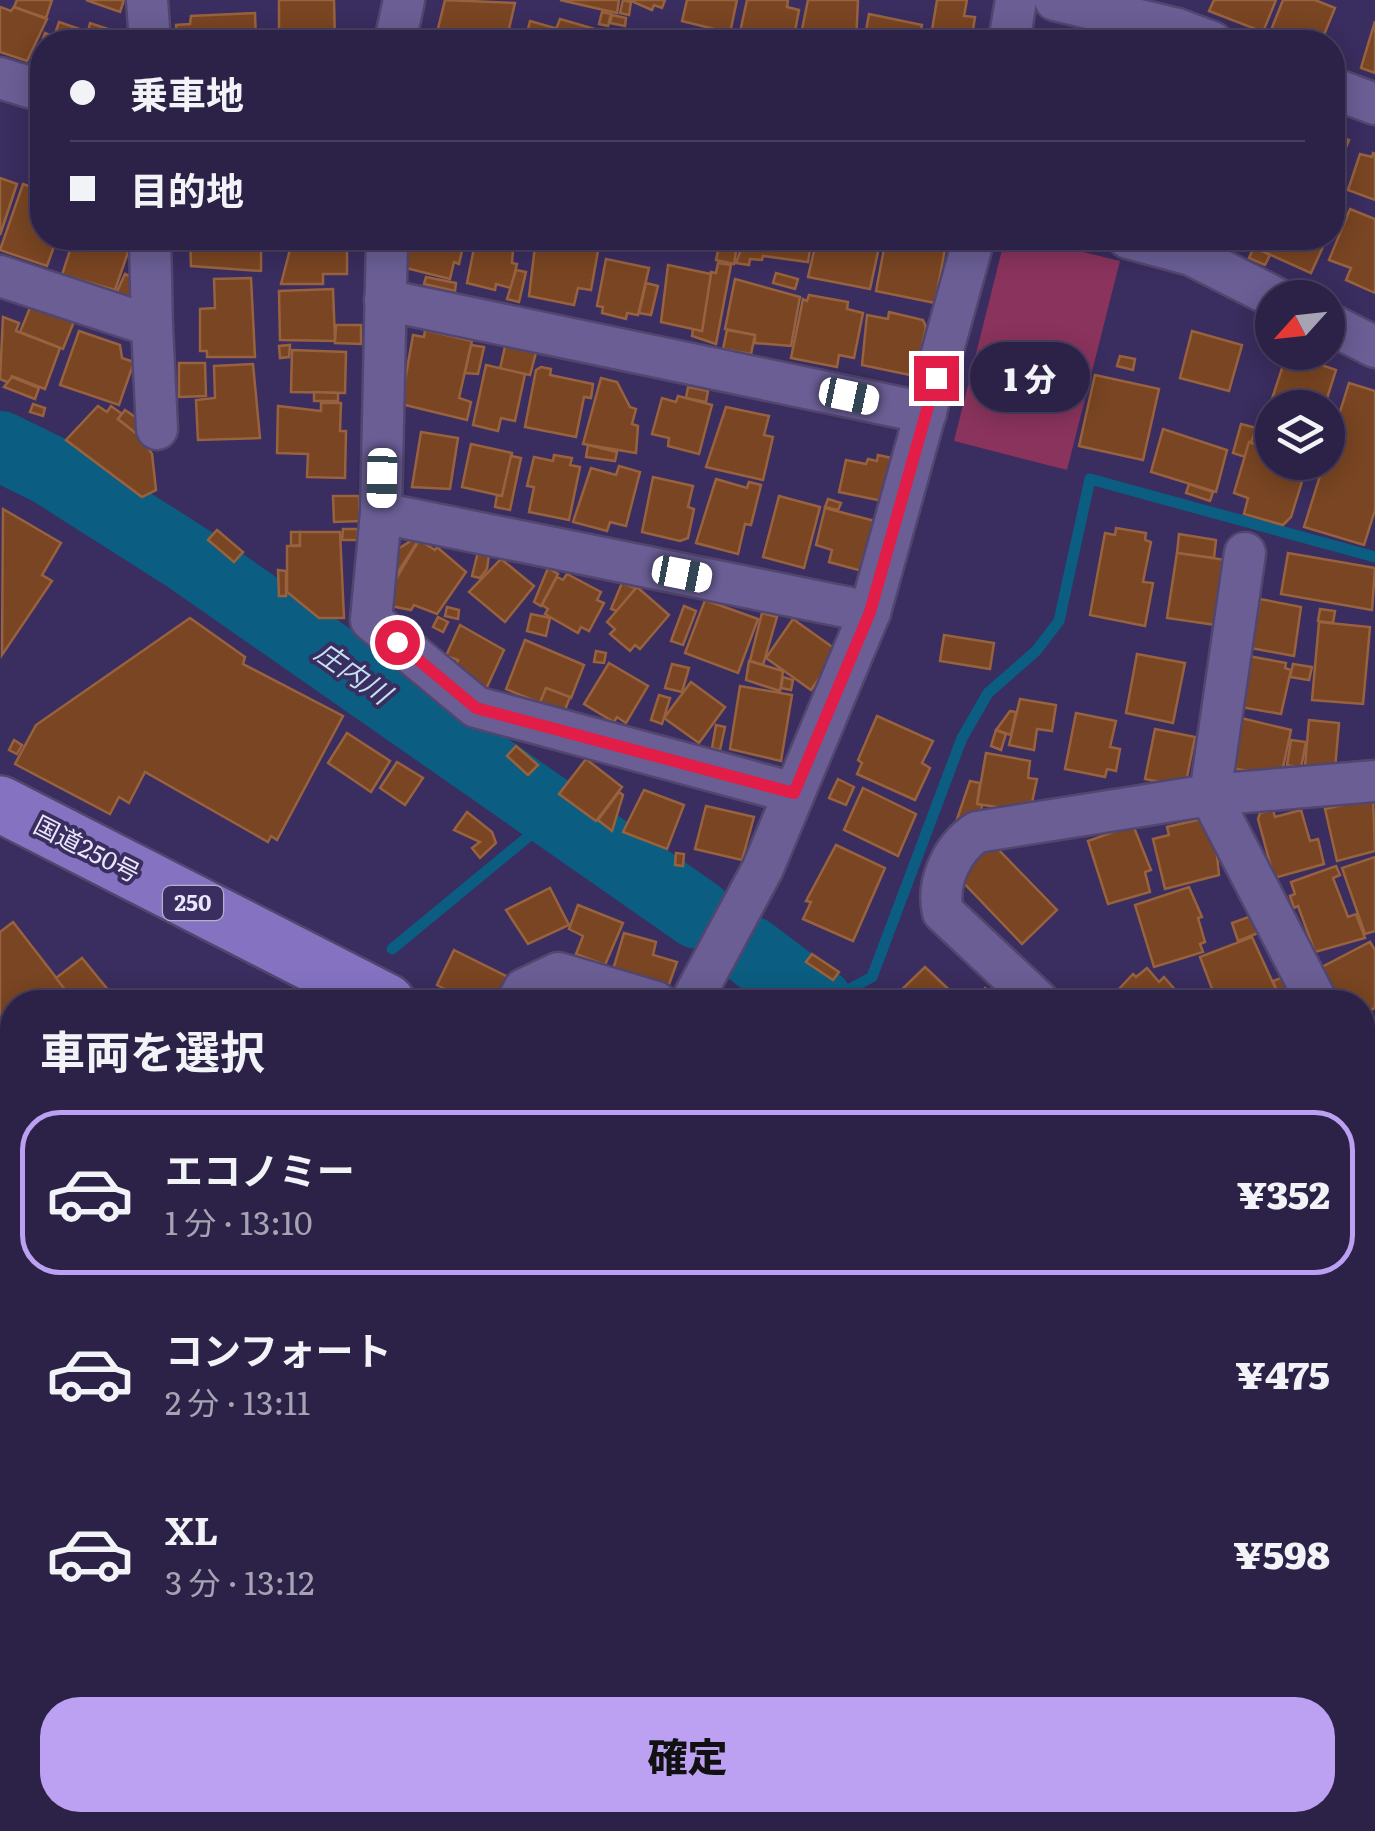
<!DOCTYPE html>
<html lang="ja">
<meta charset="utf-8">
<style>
:root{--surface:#2c2247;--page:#342a4e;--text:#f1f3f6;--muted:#a6a4b4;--line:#483f60;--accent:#bca0f2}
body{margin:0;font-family:Literata,"Noto Sans JP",serif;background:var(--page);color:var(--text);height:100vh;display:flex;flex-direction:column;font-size:38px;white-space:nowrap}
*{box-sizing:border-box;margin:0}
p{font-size:32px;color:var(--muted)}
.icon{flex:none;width:55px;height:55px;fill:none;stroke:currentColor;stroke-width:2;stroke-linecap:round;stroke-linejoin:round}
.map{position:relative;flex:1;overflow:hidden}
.panel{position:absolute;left:0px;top:990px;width:1375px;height:842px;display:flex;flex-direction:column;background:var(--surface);border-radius:40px 40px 0 0;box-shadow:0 5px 25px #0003,0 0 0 2px var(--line)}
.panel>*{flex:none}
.hud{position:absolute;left:30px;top:30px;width:1315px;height:220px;border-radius:40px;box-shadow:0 5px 25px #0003,0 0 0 2px var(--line);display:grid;align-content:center;height:220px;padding:0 40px;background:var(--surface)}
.needle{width:65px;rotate:243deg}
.controls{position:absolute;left:1255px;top:280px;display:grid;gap:20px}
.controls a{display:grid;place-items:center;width:90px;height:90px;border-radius:50%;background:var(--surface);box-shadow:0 5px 25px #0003,0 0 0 2px var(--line);font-size:50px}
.end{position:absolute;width:45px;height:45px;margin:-22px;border:12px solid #e11d48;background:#fff;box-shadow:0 0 0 5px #fff}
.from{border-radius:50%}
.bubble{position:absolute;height:70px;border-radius:35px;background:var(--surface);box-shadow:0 5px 25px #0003,0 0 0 2px var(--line);font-size:32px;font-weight:800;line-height:70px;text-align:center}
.car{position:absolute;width:30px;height:60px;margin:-30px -15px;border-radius:12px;box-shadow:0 0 8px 2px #0007;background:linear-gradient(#fff 24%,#345 0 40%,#fff 0 76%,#345 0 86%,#fff 0)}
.hud b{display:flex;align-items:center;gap:35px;height:95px;font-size:38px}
.hud b+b{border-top:2px solid var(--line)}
.hud i{width:25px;height:25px;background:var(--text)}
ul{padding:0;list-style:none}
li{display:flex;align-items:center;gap:30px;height:165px;margin:0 20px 15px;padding:0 20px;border:5px solid transparent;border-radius:40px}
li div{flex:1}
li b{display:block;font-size:38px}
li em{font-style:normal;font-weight:800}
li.active{border-color:var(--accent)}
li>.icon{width:90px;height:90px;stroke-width:1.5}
h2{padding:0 40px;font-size:45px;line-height:120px}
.primary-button{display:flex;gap:20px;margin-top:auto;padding:20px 40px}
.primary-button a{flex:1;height:115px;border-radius:40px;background:var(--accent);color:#111;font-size:40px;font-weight:800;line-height:115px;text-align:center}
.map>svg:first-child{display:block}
.green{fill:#8a335d}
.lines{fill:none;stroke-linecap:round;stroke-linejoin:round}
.stream{stroke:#0b5e81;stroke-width:11}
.river{stroke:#0b5e81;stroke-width:70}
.building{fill:#794522;stroke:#98623f;stroke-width:2.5}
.minor-casing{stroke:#52466f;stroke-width:45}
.highway-casing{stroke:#52466f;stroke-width:60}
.minor{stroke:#6a5e95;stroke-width:40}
.highway{stroke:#8573c2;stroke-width:55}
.rail{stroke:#958daf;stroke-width:8;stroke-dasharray:5 10;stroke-linecap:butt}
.route{stroke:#e11d48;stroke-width:12}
.labels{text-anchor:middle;stroke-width:8;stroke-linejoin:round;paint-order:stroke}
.shield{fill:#3a2d5f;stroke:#b5afcc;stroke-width:2.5}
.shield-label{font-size:22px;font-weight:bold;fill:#eae7fa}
.street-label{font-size:25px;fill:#eae7fa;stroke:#3a2d5f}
.water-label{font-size:28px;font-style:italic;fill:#c4dfef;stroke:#3a2d5f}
</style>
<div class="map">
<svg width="1375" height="1831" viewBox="0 0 1375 1831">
<rect width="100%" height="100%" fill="#3a2d5f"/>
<path class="green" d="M1005 238H1026L1120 261 1067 470 954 441Z"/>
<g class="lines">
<g class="stream">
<path d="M392 949 557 813"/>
<path d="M826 1002 872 977 962 738 988 693 1036 651 1059 621 1090 479 1375 557"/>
<path d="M0 1243 12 1234"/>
<path d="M514 1831 530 1820"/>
</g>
<g class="river">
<path d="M0 446 49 470 189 559 698 914"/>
<path d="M750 951 818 1002"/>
<path d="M1362 1402 1375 1410"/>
</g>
</g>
<g class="building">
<path d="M17 0H52L46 18 14 7Z"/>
<path d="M86 0H124L120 12Z"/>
<path d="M279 0H334L335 42H279Z"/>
<path d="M445 0 515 3 506 42 435 41Z"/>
<path d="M560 0H619L617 13Z"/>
<path d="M623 0 631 2 629 15 620 13Z"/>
<path d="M629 0H665L662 8 654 5 652 10Z"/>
<path d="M687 0H737L730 33 682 21Z"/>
<path d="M747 0H788L787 7 799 10 793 42 740 32Z"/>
<path d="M808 0H858L856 42 800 39Z"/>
<path d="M937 0H967L964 16 975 17 971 42H930Z"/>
<path d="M1214 0H1276L1263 32 1209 11Z"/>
<path d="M1283 0H1315L1335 8 1321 42H1302L1271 30Z"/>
<path d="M0 7 11 11 14 7 47 19 27 61 0 52Z"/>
<path d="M602 12 611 14 608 26 599 24Z"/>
<path d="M255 13 256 42H177L176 25 190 24 191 16Z"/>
<path d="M869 14 922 25 918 42H864Z"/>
<path d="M612 15 626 18 625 26 610 23Z"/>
<path d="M560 19 595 29 592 39 601 42H551Z"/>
<path d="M530 21 555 28 551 42H525Z"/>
<path d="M1375 21V73L1361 68Z"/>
<path d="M59 22 88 32 90 23 117 32 118 41 42 42V67L34 64 45 33 54 37Z"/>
<path d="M1098 29 1113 33 1110 42H1095Z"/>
<path d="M615 32 632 35 630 42H609Z"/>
<path d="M1039 32 1086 42H1037Z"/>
<path d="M1332 134 1349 140 1332 181Z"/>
<path d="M1373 153 1375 154V200L1348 190 1360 154 1372 157Z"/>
<path d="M0 178 17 184 0 235Z"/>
<path d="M23 184 42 191V238H57L47 266 0 250Z"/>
<path d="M1350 209 1375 219V293L1346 280 1351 268 1329 260Z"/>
<path d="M74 238H133L115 290 62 275Z"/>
<path d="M190 238H261V271L191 266Z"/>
<path d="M293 238H347V274H323V284H281Z"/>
<path d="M410 238H465L459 264 454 262 450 279 406 268Z"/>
<path d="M476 238H514L512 263 517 264 511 288 496 284 495 290 467 283Z"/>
<path d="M536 238 598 251 591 290 578 288 574 305 529 296Z"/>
<path d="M627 238H669L668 245Z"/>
<path d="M683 238H721V241L707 238 705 245Z"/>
<path d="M745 238H812L808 262 763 256 762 260 750 259 749 265 736 263Z"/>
<path d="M817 238H881L870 289 808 277Z"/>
<path d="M886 238H921L919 244 945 249 935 303 876 291Z"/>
<path d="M1258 238H1268L1262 251 1270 255 1265 265 1249 258Z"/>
<path d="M1268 238H1327L1311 273 1262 251Z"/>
<path d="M720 242 737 246 734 264 716 260Z"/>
<path d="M606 259 649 268 638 315 627 313 626 319 602 313 603 307 597 306Z"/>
<path d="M718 263 731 265 716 344 692 336 693 329 702 331 711 272 716 273Z"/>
<path d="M668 265 711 274 702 331 661 322Z"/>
<path d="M516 270 526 272 519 302 507 299Z"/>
<path d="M776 273 798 279 795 289 773 283Z"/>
<path d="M125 274 144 283 134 305 115 296Z"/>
<path d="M426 277 456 283 455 291 424 284Z"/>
<path d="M251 278 255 357H207V351H200V309L215 308 214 279Z"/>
<path d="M735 279 800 297 791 346 755 343V335L725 329Z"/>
<path d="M646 283 658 286 651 315 639 313Z"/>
<path d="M333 289 335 341 280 340 279 291Z"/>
<path d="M809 295 848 302 847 309 863 313 854 358 839 355 837 367 791 358 803 299 807 301Z"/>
<path d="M32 303 75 319 63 349 20 332Z"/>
<path d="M889 312 923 320 926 327 919 361 913 360 910 375 862 365 867 315 888 319Z"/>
<path d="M3 317 19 323 16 331 60 348 45 389 12 376 9 383 0 379Z"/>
<path d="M336 325H361V344L335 343Z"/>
<path d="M425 330 472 341 459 398 471 402 467 420 401 404 413 335 424 337Z"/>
<path d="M727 330 755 335 751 354 723 349Z"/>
<path d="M79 331 120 345 122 358 134 362 119 405 60 385Z"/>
<path d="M1192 331 1242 345 1229 391 1180 378Z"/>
<path d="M506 342 537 349 530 375 500 369Z"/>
<path d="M290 345 289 357 280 358 279 346Z"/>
<path d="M471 345 484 347 478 374 465 373Z"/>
<path d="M292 350 346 352 345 393 291 392Z"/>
<path d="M1287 353 1336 370 1324 408 1270 405Z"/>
<path d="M1120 356 1135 359 1133 370 1117 366Z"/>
<path d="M179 363H205L206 396 179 397Z"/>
<path d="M253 364 260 438 198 440 196 400 215 398 214 366Z"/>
<path d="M486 365 525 374 515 421 501 418 498 431 473 425Z"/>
<path d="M541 367 551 369 550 375 593 384 591 398 584 397 576 437 525 427 536 370Z"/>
<path d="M1095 375 1159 389 1143 460 1079 446Z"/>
<path d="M12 377 39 388 35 399 4 387Z"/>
<path d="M601 378 617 382 630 407 636 409 632 424 638 426 636 453 583 444Z"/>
<path d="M1349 383 1375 391V510L1364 545 1304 527Z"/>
<path d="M688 387 708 391 706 402 686 398Z"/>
<path d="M314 392 338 393V401H314Z"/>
<path d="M678 396 712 405 699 454 668 446 669 438 652 434 662 398 676 402Z"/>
<path d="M321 403H341L340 431H346L345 478 307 477 308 454 277 453 278 406 321 411Z"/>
<path d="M33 404 45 408 43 416 30 412Z"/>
<path d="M98 406 107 412 111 406 122 414 118 419 142 438 152 454 156 490 142 497 66 440Z"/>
<path d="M726 407 769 416 764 435 773 437 763 480 706 467Z"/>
<path d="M125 410 150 427 142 438 118 419Z"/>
<path d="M1241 424 1257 428 1245 457 1233 453Z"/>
<path d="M1163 429 1227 450 1216 492 1151 472Z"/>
<path d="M421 432 458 438 450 489 412 487Z"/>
<path d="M1249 442 1272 449V462H1308L1291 517 1283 525 1244 514 1248 498 1234 493Z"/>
<path d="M471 444 512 453 502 496 462 487Z"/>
<path d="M588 445 617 452 615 461 586 457Z"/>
<path d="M554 455 572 458 570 465 580 467 569 520 529 512 534 487 527 486 534 457 553 461Z"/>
<path d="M878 455 901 460 892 503 839 492 846 460 866 464 868 459 877 461Z"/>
<path d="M511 456 521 458 510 510 495 507 497 495 502 496Z"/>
<path d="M619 466 640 472 626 526 610 522 607 531 573 522 591 468 616 475Z"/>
<path d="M653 477 693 486 688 507 694 509 688 538 680 541 642 532Z"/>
<path d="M716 479 747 488 749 482 761 485 751 525 745 524 738 554 696 543Z"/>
<path d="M1189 484 1213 492 1210 501 1186 493Z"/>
<path d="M333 496H359L360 521 334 522Z"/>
<path d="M779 496 820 507 804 568 763 557Z"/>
<path d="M828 499 841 503 838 510 825 507Z"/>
<path d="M825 508 890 525 877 575 829 562 832 550 816 545Z"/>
<path d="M3 509 61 543 42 575 52 581 2 655Z"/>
<path d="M1116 528 1146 533 1145 540 1151 542 1143 582 1153 583 1145 626 1090 615 1105 533 1115 535Z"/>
<path d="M343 529H358L357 540H342Z"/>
<path d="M217 530 243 552 234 562 208 540Z"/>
<path d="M291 532H300V545L291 546Z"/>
<path d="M300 532H340L344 618H319L287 592V546H300Z"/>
<path d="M1179 534 1216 540 1214 558 1177 553Z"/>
<path d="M414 539 418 541 391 583 393 552Z"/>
<path d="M419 540 435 550 437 547 466 572 437 614 414 605 411 610 381 604Z"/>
<path d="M478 552 489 555 487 569 480 578 472 576Z"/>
<path d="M1177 553 1226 560 1216 625 1167 618Z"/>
<path d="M1288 553 1375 568 1372 610 1281 594Z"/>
<path d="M501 559 534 586 505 622 469 592Z"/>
<path d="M548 568 558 574 541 606 534 602Z"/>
<path d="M278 570 286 571V596H279Z"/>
<path d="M567 574 601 592 597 600 604 603 589 631 581 627 578 633 545 614 548 609 542 605 557 577 563 580Z"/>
<path d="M622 583 636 588 617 611 611 609Z"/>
<path d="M637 587 669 615 640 649 635 645 630 651 610 634 615 629 607 622Z"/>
<path d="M1260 599 1301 607 1294 656 1251 648Z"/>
<path d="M705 600 758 619 738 673 685 653Z"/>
<path d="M684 606 696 611 683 645 671 641Z"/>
<path d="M447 607 459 610 458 619 445 616Z"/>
<path d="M1320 609 1335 611 1333 623 1318 621Z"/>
<path d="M762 613 777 617 763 665 750 661Z"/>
<path d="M531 614 550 618 546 636 527 631Z"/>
<path d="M438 617 448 622 443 632 433 627Z"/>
<path d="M190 618 245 657 243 664 343 716 277 840 271 836 268 842 145 772 129 803 119 797 110 814 15 764 36 725Z"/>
<path d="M793 619 838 651 811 690 766 658Z"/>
<path d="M1319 622 1370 627 1363 704 1312 700Z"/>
<path d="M460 625 504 650 486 689 453 672 458 660 446 656Z"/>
<path d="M944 635 994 643 990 669 940 661Z"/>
<path d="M525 640 584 665 571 698 546 688 540 703 506 689Z"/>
<path d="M596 651 606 653 604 663 594 662Z"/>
<path d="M1137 654 1185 663 1173 723 1126 713Z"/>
<path d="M1243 655 1286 663 1285 668 1291 670 1281 714 1235 706Z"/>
<path d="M749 661 783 671 780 691 746 680Z"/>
<path d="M609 663 648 686 626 723 617 717 614 722 584 704Z"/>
<path d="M672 664 689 668 682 692 665 688Z"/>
<path d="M1293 664 1312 667 1309 680 1290 677Z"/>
<path d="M783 677 793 680 791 690 781 688Z"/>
<path d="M691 682 725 707 699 743 664 718Z"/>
<path d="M740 686 792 695 781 761 730 749Z"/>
<path d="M546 688 570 697 563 715 539 705Z"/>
<path d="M659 695 670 698 662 724 651 720Z"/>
<path d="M1020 699 1056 705 1052 731 1037 729 1034 750 1009 745Z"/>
<path d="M1010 711 1016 712 1011 735 996 730Z"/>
<path d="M1076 713 1116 721 1110 747 1120 749 1116 771 1107 769 1105 777 1065 769Z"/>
<path d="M877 716 933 741 922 763 930 768 915 800 857 774 862 763 858 760Z"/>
<path d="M1237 717 1291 730 1282 772 1275 776 1227 767Z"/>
<path d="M1309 720 1339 723 1335 769 1305 766Z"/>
<path d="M716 725 725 727 720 750 712 748Z"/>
<path d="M1155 729 1195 737 1185 787 1145 779Z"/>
<path d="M996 730 1006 734 1001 750 991 746Z"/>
<path d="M347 733 390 761 371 792 328 763Z"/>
<path d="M14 740 22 745 17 754 9 750Z"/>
<path d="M1291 740 1306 742 1301 768 1287 765Z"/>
<path d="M516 746 538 765 528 775 507 756Z"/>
<path d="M986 753 1030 761 1028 778 1037 779 1030 812 977 804Z"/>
<path d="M586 759 622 787 596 821 559 794Z"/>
<path d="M397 762 423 778 405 805 380 788Z"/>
<path d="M838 779 854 787 846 805 829 798Z"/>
<path d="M970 781 980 783 977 804 982 805 980 819 956 822Z"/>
<path d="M863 788 916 814 898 856 844 830Z"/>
<path d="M644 790 684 805 667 849 623 832Z"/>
<path d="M619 792 623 795 612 831 598 820Z"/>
<path d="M1373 798 1375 851 1337 861 1325 809Z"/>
<path d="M706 806 754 817 742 860 695 849Z"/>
<path d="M1273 810 1275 817 1301 810 1310 841 1318 839 1324 864 1274 878 1258 819 1260 813Z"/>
<path d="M467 812 492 832 496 843 480 858 472 848 480 842 454 830Z"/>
<path d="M1206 818 1216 845 1219 875 1165 889 1153 839 1169 835 1167 827Z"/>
<path d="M1133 825 1151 870 1145 872 1150 892 1108 904 1088 841Z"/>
<path d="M993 844 1057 910 1022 944 958 877Z"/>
<path d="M836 845 885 868 853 941 803 919 811 902 806 901Z"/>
<path d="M676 853 684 854 683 866 675 865Z"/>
<path d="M1375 857V931L1365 934 1342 868Z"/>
<path d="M1336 866 1340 875 1333 878 1348 917 1356 914 1365 938 1315 952 1298 906 1294 908 1290 896 1295 894 1291 882Z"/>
<path d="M1189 887 1202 917 1198 918 1205 942 1200 944 1203 952 1154 967 1135 905Z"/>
<path d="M550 888 569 925 528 944 506 910Z"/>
<path d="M578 905 623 923 605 965 576 954 583 936 569 929Z"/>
<path d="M1262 912 1268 929 1238 941 1232 923Z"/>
<path d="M13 922 75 1002H12V1200L0 1210V932Z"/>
<path d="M624 933 656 942 653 955 677 962 667 990 612 973Z"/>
<path d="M1252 937 1279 996 1263 1002H1217L1200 957Z"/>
<path d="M1370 942 1375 950V1008L1362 1014V1002H1339L1320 968Z"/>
<path d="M454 950 512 979 501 1002H471L437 985Z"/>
<path d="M812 954 839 972 833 980 806 962Z"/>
<path d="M82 958 118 1002H75L56 978Z"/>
<path d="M925 967 962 1002H889Z"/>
<path d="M1147 968 1159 982 1164 977 1178 993 1173 997 1178 1002H1107L1133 974 1136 977Z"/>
<path d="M1294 973 1300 987 1279 996 1273 981Z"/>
<path d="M985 988 999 1002H972Z"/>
<path d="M1366 1036 1372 1047 1364 1052 1362 1038Z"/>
<path d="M1375 1121V1148L1366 1125Z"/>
<path d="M1365 1130 1375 1160 1362 1164V1131Z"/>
<path d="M1375 1725V1765L1362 1772V1732Z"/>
<path d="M1375 1765V1797L1362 1775Z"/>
<path d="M665 1820H777L785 1831H650Z"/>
<path d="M836 1820H851L859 1831H846Z"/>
<path d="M851 1820H963L971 1831H859Z"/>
<path d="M963 1820H1071L1079 1831H971Z"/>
<path d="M1139 1820H1166L1150 1831Z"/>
</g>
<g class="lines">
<defs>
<g id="minor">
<path d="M147 0 150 42"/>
<path d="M1055 0 1177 29 1212 42"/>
<path d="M395 42 404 0"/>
<path d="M1009 42 1016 0"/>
<path d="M0 78 42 91"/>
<path d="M1332 88 1375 104"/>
<path d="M387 238 381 513 870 612"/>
<path d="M1128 238 1191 255 1276 298"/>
<path d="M0 276 152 326 150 238"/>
<path d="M385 300 926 413"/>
<path d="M1328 323 1375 347"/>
<path d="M152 326 157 429"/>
<path d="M381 513 371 620 476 707 794 793"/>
<path d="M1245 553 1210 795 1317 1002"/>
<path d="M517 1002 524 989 558 973 656 1002"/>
<path d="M691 1002 763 868 870 612 974 238"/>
<path d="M1039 1002 943 912C936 883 952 848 977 832L1210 795 1375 781"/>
<path d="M1362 1090 1368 1101 1375 1098"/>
<path d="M0 1789 12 1796"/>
<path d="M51 1820 70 1831"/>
<path d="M569 1831 585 1820"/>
</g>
<g id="highway">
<path d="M0 804 387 1002"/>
<path d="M1362 1516 1375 1522"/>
</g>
</defs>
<use href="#minor" class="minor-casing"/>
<use href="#highway" class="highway-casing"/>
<use href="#minor" class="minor"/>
<use href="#highway" class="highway"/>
<g class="rail">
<path d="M0 1629 12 1636"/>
<path d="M0 1660 12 1667"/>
<path d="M0 1726 12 1734"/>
<path d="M0 1762 12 1769"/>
<path d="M98 1820 116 1831"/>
<path d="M157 1820 175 1831"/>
<path d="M271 1820 290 1831"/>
<path d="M325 1820 344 1831"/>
</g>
</g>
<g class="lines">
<path class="route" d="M397 642 476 708 794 793 870 612 936 378"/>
</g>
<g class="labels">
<rect class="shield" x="163" y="886" width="60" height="34" rx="8"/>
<g class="shield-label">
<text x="193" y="911">250</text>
</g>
<g class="street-label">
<text transform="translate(87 849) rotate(27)" y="9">国道250号</text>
</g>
<g class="water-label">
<text transform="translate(353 673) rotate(35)" y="10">庄内川</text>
</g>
</g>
</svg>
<div class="controls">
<a><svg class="needle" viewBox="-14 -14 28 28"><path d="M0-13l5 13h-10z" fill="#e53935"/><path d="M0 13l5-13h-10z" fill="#a6a4b4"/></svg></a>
<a><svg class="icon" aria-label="layers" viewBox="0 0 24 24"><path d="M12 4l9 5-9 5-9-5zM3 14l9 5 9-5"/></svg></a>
</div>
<i class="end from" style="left:397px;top:642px"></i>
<i class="end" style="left:936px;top:378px"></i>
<div class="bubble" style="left:970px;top:342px;width:120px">1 分</div>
<i class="car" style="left:849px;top:396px;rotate:102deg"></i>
<i class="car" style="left:382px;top:478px;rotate:181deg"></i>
<i class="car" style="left:682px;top:574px;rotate:101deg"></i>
<div class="hud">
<b><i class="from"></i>乗車地</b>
<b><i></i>目的地</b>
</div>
<section class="panel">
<h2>車両を選択</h2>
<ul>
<li class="active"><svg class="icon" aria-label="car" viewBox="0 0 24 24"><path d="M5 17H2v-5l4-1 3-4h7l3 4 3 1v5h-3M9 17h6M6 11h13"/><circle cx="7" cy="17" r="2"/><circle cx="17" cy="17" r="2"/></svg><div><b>エコノミー</b><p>1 分 · 13:10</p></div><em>¥352</em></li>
<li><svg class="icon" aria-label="car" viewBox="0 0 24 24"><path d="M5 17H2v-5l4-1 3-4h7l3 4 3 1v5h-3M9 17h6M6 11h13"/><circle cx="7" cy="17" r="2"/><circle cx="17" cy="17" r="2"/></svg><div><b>コンフォート</b><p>2 分 · 13:11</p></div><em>¥475</em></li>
<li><svg class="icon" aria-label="car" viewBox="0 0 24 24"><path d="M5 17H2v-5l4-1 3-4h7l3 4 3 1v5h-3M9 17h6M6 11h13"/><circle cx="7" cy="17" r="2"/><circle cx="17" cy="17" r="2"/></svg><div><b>XL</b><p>3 分 · 13:12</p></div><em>¥598</em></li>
</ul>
<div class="primary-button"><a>確定</a></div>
</section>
</div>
